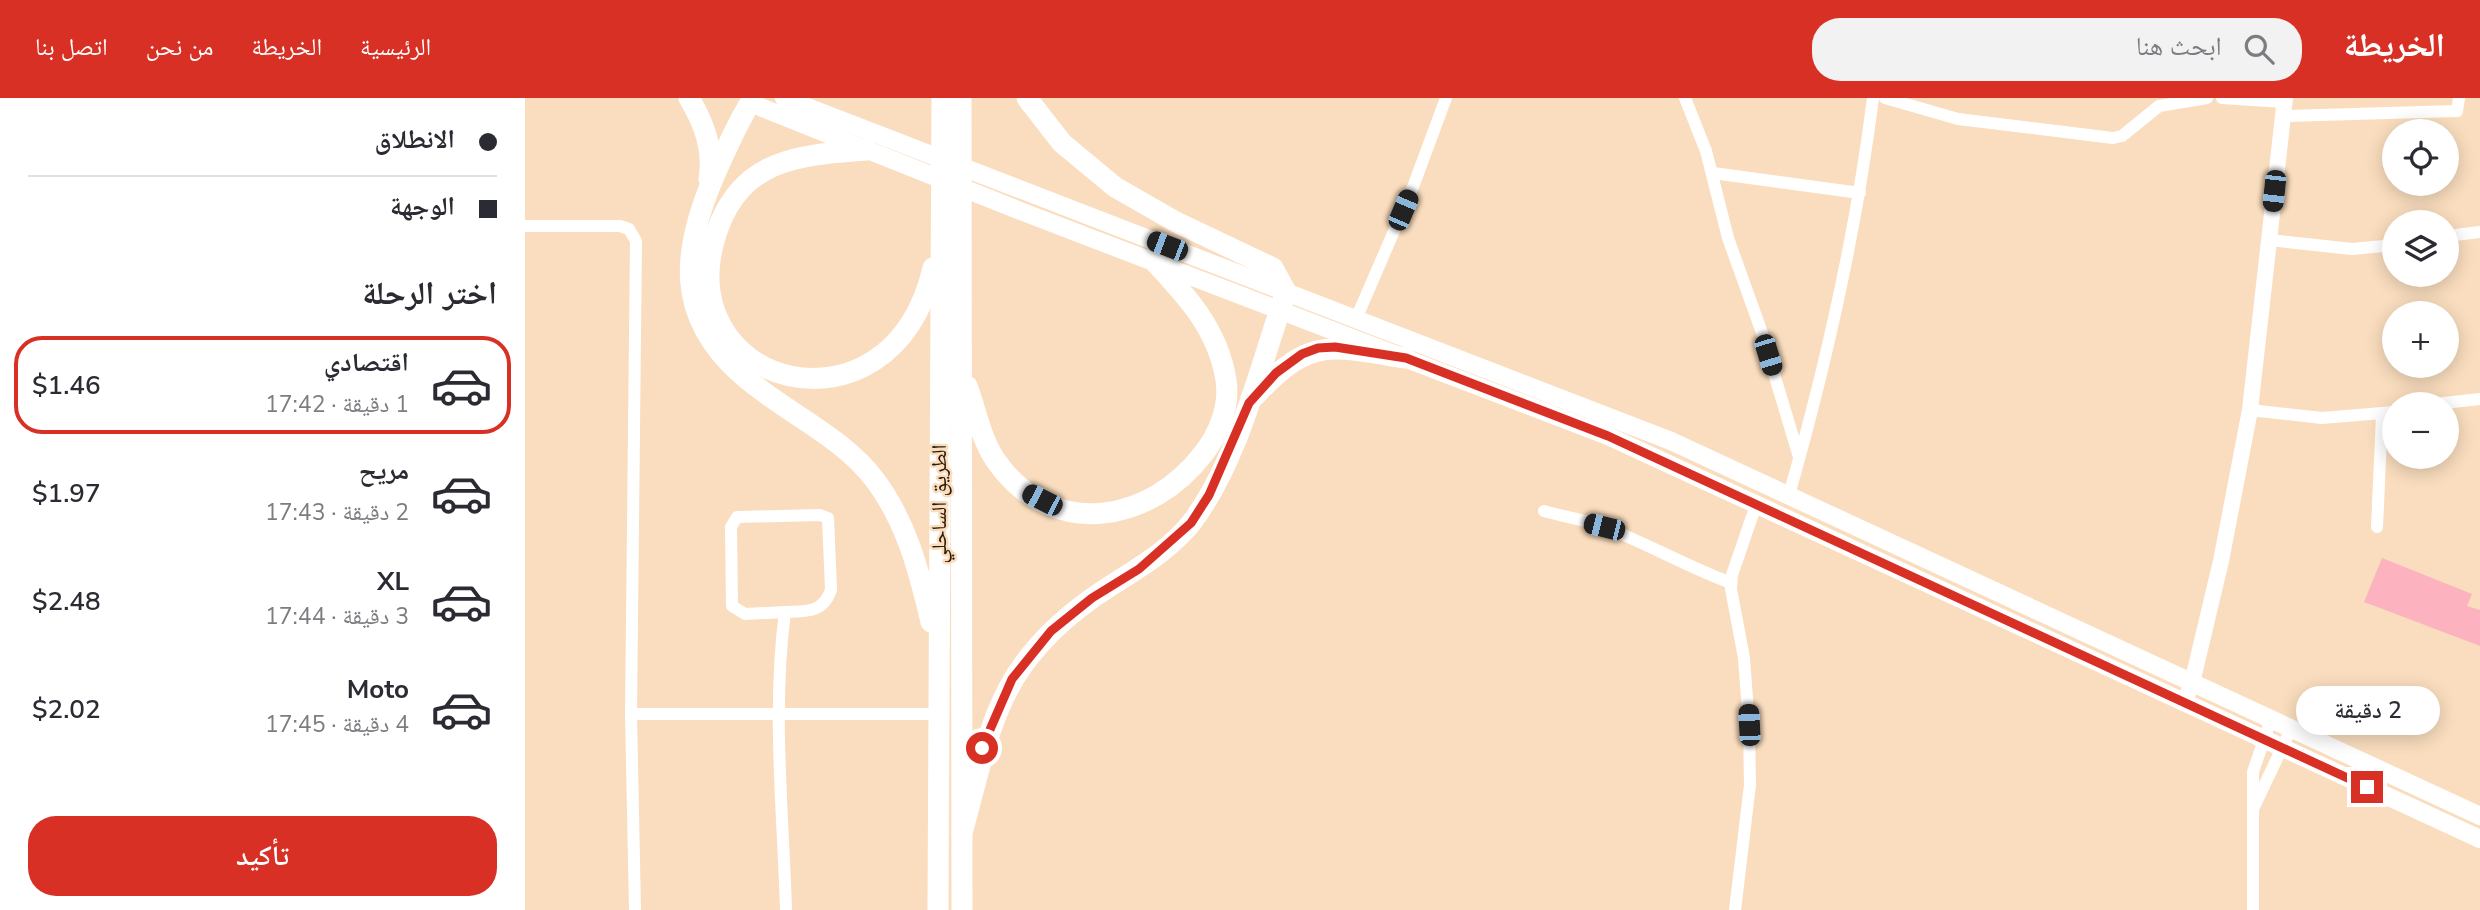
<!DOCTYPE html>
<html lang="ar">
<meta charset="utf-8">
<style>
:root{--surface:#fff;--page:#f2f2f3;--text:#2b2b33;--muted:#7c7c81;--line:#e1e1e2;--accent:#d93025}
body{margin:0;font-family:"Nunito Sans","Noto Naskh Arabic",sans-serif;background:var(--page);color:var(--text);direction:rtl;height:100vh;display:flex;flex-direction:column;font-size:26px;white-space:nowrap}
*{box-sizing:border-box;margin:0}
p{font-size:23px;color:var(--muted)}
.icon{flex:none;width:38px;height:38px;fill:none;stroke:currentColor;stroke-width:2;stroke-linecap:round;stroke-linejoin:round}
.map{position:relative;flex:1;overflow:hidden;direction:ltr}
.sheet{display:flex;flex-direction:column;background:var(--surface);width:525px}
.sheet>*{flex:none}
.guide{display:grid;align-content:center;height:154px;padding:0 28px;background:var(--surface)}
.buttons{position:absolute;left:1857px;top:21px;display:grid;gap:14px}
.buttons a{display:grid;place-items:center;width:77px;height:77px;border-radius:50%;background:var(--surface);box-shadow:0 4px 18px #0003;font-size:35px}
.end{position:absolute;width:32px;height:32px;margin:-16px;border:9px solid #d93025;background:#fff;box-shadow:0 0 0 4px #fff}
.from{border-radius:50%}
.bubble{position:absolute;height:49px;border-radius:24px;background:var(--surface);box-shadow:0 4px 18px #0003;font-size:23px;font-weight:600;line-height:49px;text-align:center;direction:rtl}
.car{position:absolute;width:21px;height:42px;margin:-21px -10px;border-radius:9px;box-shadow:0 0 5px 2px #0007;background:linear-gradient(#222 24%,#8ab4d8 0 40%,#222 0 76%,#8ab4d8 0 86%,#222 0)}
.guide b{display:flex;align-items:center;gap:24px;height:66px;font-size:26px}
.guide b+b{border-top:2px solid var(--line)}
.guide i{width:18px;height:18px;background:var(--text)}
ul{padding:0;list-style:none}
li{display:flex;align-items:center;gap:21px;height:98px;margin:0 14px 10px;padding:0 14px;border:4px solid transparent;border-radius:28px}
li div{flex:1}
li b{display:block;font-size:26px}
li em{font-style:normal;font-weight:600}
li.selected{border-color:var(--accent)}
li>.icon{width:63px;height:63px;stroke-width:1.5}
h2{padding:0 28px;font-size:32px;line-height:84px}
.button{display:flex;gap:14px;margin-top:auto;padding:14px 28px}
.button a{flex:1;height:80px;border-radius:28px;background:var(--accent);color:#fff;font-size:28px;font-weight:600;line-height:80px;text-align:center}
header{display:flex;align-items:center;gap:42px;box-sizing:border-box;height:98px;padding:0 35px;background:var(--accent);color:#fff}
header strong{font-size:33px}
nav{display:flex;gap:38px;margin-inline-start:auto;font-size:24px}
.search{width:490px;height:63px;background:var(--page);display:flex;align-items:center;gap:18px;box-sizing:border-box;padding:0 24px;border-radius:28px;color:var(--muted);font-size:26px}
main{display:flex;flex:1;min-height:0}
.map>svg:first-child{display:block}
.building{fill:#fdb3bf}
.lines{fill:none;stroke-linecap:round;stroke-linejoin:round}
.minor{stroke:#fff;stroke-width:12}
.tertiary{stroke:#fff;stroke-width:16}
.secondary{stroke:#fff;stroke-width:18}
.trunk{stroke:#fff;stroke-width:21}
.route{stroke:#d93025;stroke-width:9}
.labels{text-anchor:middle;stroke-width:5;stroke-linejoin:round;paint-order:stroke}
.street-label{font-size:21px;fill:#2b1904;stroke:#faddbe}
</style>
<header>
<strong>الخريطة</strong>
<div class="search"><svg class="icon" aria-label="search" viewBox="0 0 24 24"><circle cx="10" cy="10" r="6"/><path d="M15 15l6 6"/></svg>ابحث هنا</div>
<nav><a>الرئيسية</a><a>الخريطة</a><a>من نحن</a><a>اتصل بنا</a></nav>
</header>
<main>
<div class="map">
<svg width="1955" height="812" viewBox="0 0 1955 812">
<rect width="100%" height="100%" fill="#faddbe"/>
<path class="building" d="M1857 460 1947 496 1942 508 1955 512V548L1839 504Z"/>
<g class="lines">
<g class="minor">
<path d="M1160 0 1181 53 1203 140 1236 232 1274 359"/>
<path d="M1360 0 1433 21 1588 40 1597 38 1634 8 1682 0"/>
<path d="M1697 0 1759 4"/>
<path d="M1758 18 1932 13 1934 0"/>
<path d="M1188 75 1335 95"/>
<path d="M0 128H95L104 131 111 143 106 616H413"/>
<path d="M1922 138 1955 134"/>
<path d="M1744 142 1827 151 1869 147"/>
<path d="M831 221 888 89 921 0"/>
<path d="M1910 306 1955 301"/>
<path d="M1725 312 1797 320 1869 314"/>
<path d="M1264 397C1301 267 1331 135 1348 0"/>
<path d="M1019 413C1040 419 1062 422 1082 430 1125 447 1163 469 1206 485"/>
<path d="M1852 429 1857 317"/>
<path d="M260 514 220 516 207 508 206 429 212 419 295 417 303 420 306 492C298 515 282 513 260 514 247 612 258 714 261 812"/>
<path d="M106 616 110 812"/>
<path d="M1729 709 1766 631"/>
<path d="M1210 812 1225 687 1224 627 1219 560 1206 491 1207 477 1232 404"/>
<path d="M1728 812V674L1746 621"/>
</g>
<path class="tertiary" d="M1659 605 1667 585 1696 463 1725 312 1760 0"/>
<g class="secondary">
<path d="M259 0 1146 343 1955 718"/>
<path d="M225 5 498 114 1083 338 1955 741"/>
</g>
<g class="trunk">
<path d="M164 0C179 25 189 51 184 81"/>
<path d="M228 0C213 24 202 49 190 76 157 152 149 217 217 277 259 314 316 337 350 382 382 425 394 473 406 524"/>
<path d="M436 0 437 812"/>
<path d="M342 52C275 57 217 60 192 133 139 289 366 351 408 170"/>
<path d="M442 288C452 314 456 344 474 367 530 442 626 424 678 356 694 336 705 308 701 282 693 231 661 197 627 161"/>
<path d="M730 298C786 237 805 249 881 260"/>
<path d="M437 735C466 630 471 569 566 501 601 476 640 458 667 424 714 361 735 268 761 194L748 170 651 124 590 89 537 45 502 0"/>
<path d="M413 812 417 0"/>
</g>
</g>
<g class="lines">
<path class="route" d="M457 650 487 581 526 533 567 500 614 471 666 425 684 397 724 305 751 275 777 256 793 250 810 249 881 260 1083 338 1842 689"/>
</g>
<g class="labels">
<g class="street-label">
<text transform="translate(414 406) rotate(-90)" y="7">الطريق الساحلي</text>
</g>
</g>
</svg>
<div class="buttons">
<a><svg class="icon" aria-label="locate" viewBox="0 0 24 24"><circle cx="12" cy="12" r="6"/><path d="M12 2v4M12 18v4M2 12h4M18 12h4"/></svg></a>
<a><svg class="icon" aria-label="layers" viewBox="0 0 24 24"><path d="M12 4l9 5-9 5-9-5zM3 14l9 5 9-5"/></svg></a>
<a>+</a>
<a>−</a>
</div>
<i class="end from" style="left:457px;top:650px"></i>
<i class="end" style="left:1842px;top:689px"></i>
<div class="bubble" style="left:1771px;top:588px;width:144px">2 دقيقة</div>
<i class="car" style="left:1749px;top:93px;rotate:186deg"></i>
<i class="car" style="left:878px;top:112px;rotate:23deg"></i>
<i class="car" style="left:642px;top:148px;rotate:291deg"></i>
<i class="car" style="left:1243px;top:257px;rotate:163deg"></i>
<i class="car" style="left:517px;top:402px;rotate:297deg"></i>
<i class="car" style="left:1079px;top:429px;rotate:284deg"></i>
<i class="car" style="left:1224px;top:627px;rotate:357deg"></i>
</div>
<section class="sheet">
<div class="guide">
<b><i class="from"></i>الانطلاق</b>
<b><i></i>الوجهة</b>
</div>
<h2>اختر الرحلة</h2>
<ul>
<li class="selected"><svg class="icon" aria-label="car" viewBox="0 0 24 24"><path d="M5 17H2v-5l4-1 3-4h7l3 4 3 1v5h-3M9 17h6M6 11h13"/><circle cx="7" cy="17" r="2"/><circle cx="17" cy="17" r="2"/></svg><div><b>اقتصادي</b><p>1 دقيقة · 17:42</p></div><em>$1.46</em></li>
<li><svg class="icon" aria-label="car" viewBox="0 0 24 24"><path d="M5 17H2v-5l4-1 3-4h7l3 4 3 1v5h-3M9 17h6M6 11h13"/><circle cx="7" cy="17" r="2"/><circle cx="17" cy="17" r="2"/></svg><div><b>مريح</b><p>2 دقيقة · 17:43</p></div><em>$1.97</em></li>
<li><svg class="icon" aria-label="car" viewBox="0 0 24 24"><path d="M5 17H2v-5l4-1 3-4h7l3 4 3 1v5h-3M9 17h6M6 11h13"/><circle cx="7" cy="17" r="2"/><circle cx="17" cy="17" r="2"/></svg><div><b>XL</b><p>3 دقيقة · 17:44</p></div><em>$2.48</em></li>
<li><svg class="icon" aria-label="car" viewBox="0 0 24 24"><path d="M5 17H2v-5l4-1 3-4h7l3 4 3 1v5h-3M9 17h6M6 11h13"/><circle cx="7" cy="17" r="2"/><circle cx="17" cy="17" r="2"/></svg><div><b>Moto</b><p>4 دقيقة · 17:45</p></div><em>$2.02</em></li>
</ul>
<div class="button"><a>تأكيد</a></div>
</section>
</main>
